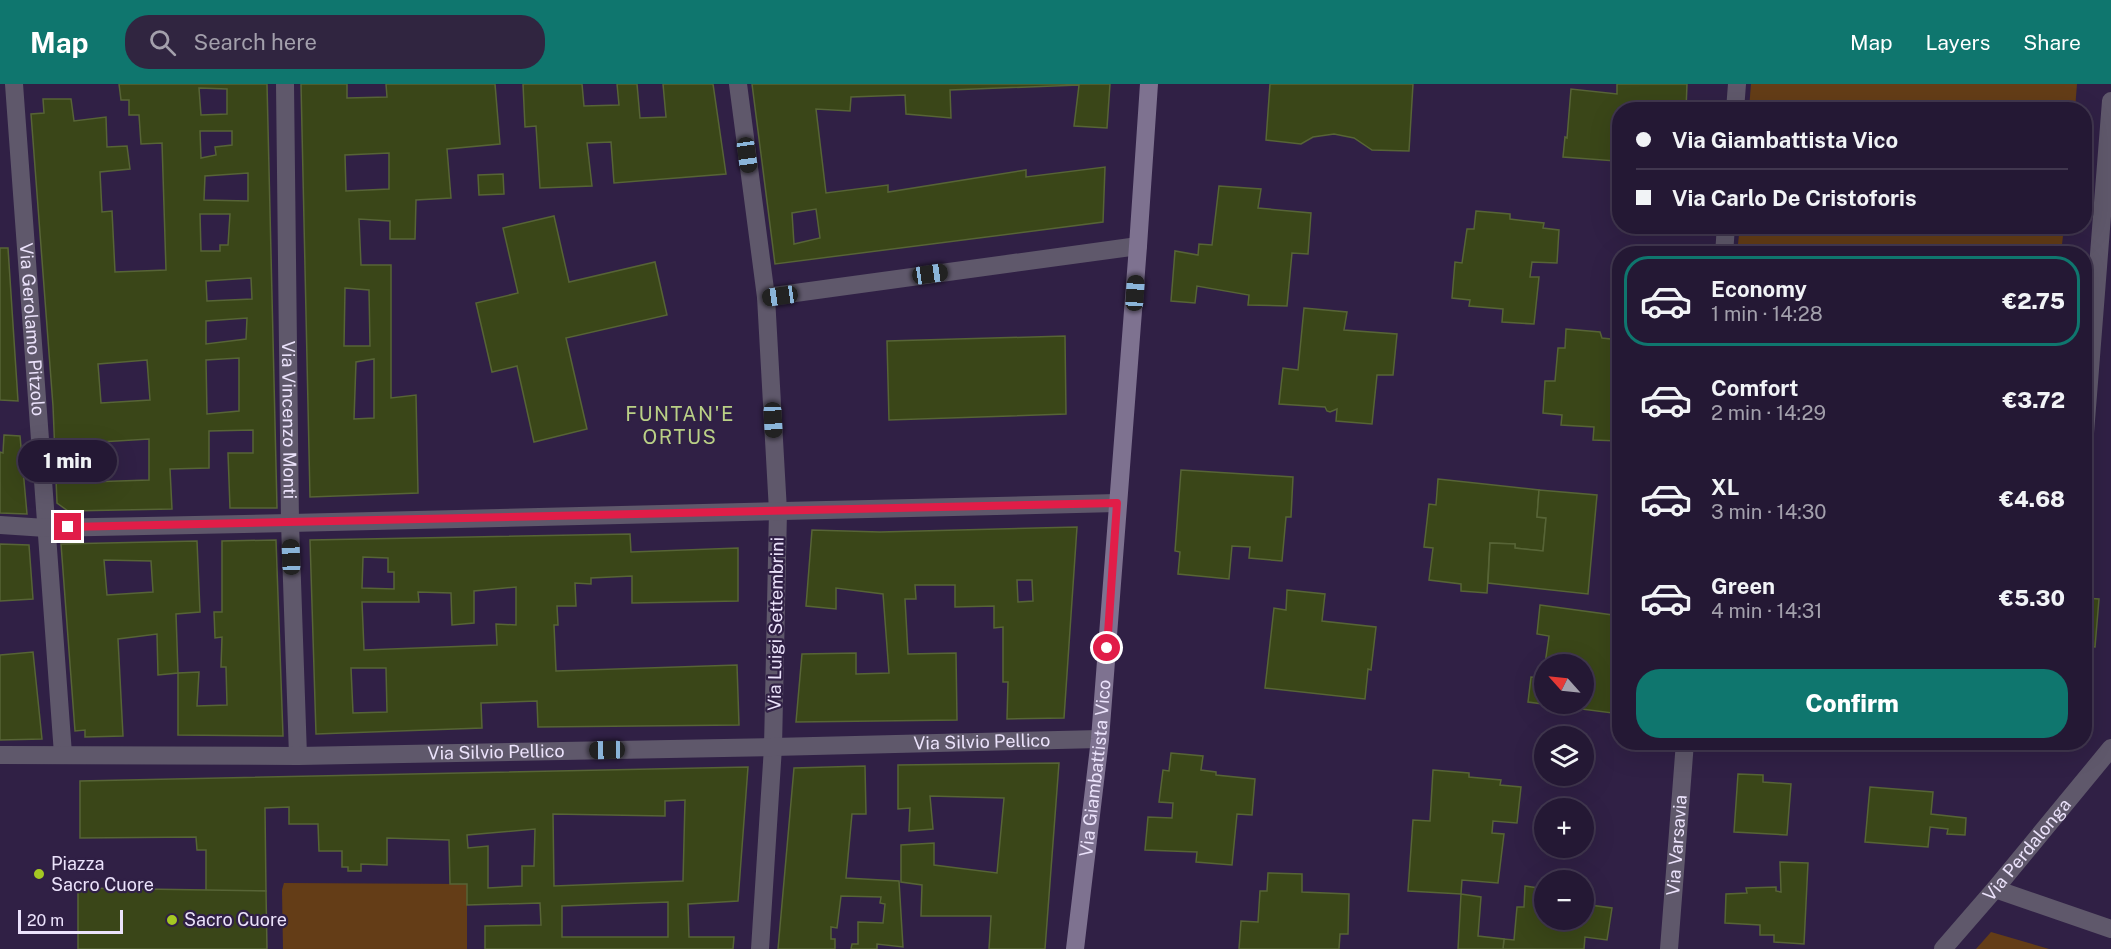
<!DOCTYPE html>
<meta charset="utf-8">
<style>
:root{--surface:#241834;--page:#302540;--text:#f1f3f6;--muted:#a3a0ac;--line:#41374f;--accent:#0f766e}
body{margin:0;font-family:"Public Sans",sans-serif;background:var(--page);color:var(--text);height:100vh;display:flex;flex-direction:column;font-size:22px;white-space:nowrap}
*{box-sizing:border-box;margin:0}
p{font-size:20px;color:var(--muted)}
.icon{flex:none;width:33px;height:33px;fill:none;stroke:currentColor;stroke-width:2;stroke-linecap:round;stroke-linejoin:round}
.map{position:relative;flex:1;overflow:hidden}
.panel{position:absolute;left:1612px;top:162px;width:480px;height:504px;display:flex;flex-direction:column;background:var(--surface);border-radius:24px;box-shadow:0 6px 24px #0002,0 0 0 2px var(--line)}
.panel>*{flex:none}
.banner{position:absolute;left:1612px;top:18px;width:480px;height:132px;border-radius:24px;box-shadow:0 6px 24px #0002,0 0 0 2px var(--line);display:grid;align-content:center;height:132px;padding:0 24px;background:var(--surface)}
.needle{width:39px;rotate:297deg}
.fabs{position:absolute;left:1534px;top:570px;display:grid;gap:12px}
.fabs a{display:grid;place-items:center;width:60px;height:60px;border-radius:50%;background:var(--surface);box-shadow:0 6px 24px #0002,0 0 0 2px var(--line);font-size:30px}
.scale{position:absolute;left:18px;bottom:15px;width:105px;box-sizing:border-box;padding-left:6px;border:3px solid #ebe2fb;border-top:0;font-size:16px;line-height:21px;white-space:nowrap;color:#ebe2fb;-webkit-text-stroke:4px #302045;paint-order:stroke}
.end{position:absolute;width:27px;height:27px;margin:-14px;border:8px solid #e11d48;background:#fff;box-shadow:0 0 0 3px #fff}
.from{border-radius:50%}
.bubble{position:absolute;height:42px;border-radius:21px;background:var(--surface);box-shadow:0 6px 24px #0002,0 0 0 2px var(--line);font-size:20px;font-weight:800;line-height:42px;text-align:center}
.car{position:absolute;width:18px;height:36px;margin:-18px -9px;border-radius:8px;box-shadow:0 0 4px 2px #0007;background:linear-gradient(#222 24%,#8ab4d8 0 40%,#222 0 76%,#8ab4d8 0 86%,#222 0)}
.banner b{display:flex;align-items:center;gap:21px;height:57px;font-size:22px}
.banner b+b{border-top:2px solid var(--line)}
.banner i{width:15px;height:15px;background:var(--text)}
ul{padding:10px 0 0;list-style:none}
li{display:flex;align-items:center;gap:18px;height:90px;margin:0 12px 9px;padding:0 12px;border:3px solid transparent;border-radius:24px}
li div{flex:1}
li b{display:block;font-size:22px}
li em{font-style:normal;font-weight:800}
li.current{border-color:var(--accent)}
li>.icon{width:54px;height:54px;stroke-width:1.5}
.action{display:flex;gap:12px;margin-top:auto;padding:12px 24px}
.action a{flex:1;height:69px;border-radius:24px;background:var(--accent);color:#fff;font-size:24px;font-weight:800;line-height:69px;text-align:center}
header{display:flex;align-items:center;gap:36px;box-sizing:border-box;height:84px;padding:0 30px;background:var(--accent);color:#fff}
header strong{font-size:28px}
nav{display:flex;gap:33px;margin-inline-start:auto;font-size:21px}
.search{width:420px;height:54px;background:var(--page);display:flex;align-items:center;gap:15px;box-sizing:border-box;padding:0 21px;border-radius:24px;color:var(--muted);font-size:22px}
.map>svg:first-child{display:block}
.green{fill:#643d17}
.building{fill:#3a4618;stroke:#576436;stroke-width:1.5;fill-rule:evenodd}
.lines{fill:none;stroke-linecap:round;stroke-linejoin:round}
.street{stroke:#5f586b;stroke-width:18}
.secondary{stroke:#7e7290;stroke-width:18}
.route{stroke:#e11d48;stroke-width:8}
.poi-dot{fill:#a5c823;stroke:#302045;stroke-width:2}
.labels{text-anchor:middle;stroke-width:4.5;stroke-linejoin:round;paint-order:stroke}
.street-label{font-size:18px;fill:#ebe2fb;stroke:#302045}
.poi-label{font-size:18px;fill:#ebe2fb;stroke:#302045;text-anchor:start}
.neighbourhood-label{font-size:20px;letter-spacing:1.5px;fill:#bad086;stroke:#302045}
</style>
<header>
<strong>Map</strong>
<div class="search"><svg class="icon" aria-label="search" viewBox="0 0 24 24"><circle cx="10" cy="10" r="6"/><path d="M15 15l6 6"/></svg>Search here</div>
<nav><a>Map</a><a>Layers</a><a>Share</a></nav>
</header>
<div class="map">
<svg width="2111" height="865" viewBox="0 0 2111 865">
<rect width="100%" height="100%" fill="#302045"/>
<g class="green">
<path d="M1751 0H2077L2075 25H1749Z"/>
<path d="M1740 142H2064V143L2061 169H1737Z"/>
<path d="M284 799 467 800V865H283L282 806Z"/>
<path d="M1991 848 2049 865H1976Z"/>
</g>
<g class="building">
<path d="M119 0H267L277 424H230L228 369H253V346L209 347V384L170 385 172 425 68 427 57 419 53 322 31 30 44 29 43 15H71L74 37 106 33 107 63 127 62 130 85 100 88 102 128 112 127 115 188 166 186 162 59 141 60 139 31H129V16H121ZM199 4 227 5V30L201 31ZM200 47H232V61L215 63 216 71 201 74ZM248 89V117L204 116 205 92ZM200 130H230L228 161H220V167H201ZM251 194 252 215 207 217 206 197ZM247 234 246 255 206 260V237ZM239 274V327L207 330 206 276ZM147 276 150 316 101 319 98 280ZM149 355V396L88 398 84 359Z"/>
<path d="M301 0H347V14L387 13 386 0H495L500 60 447 65 451 114 416 116 415 155H390V137L359 135 361 181H391V314L416 311 418 409 310 413ZM389 69V105L346 107 345 71ZM345 204 369 206 370 262H344ZM374 275V334L354 335 356 278Z"/>
<path d="M523 0H582L584 22 619 21 617 0H637L640 34 666 33 663 0H713L726 90 614 99 611 58 587 59 592 102 540 104 536 42 525 43Z"/>
<path d="M752 0H1110L1107 44 1074 42 1079 1 950 6 951 34 906 30 905 11 851 13 850 27 816 25 826 109 888 101V108L1026 86V93L1105 83 1103 138 775 180ZM816 125 820 154 794 160 792 129Z"/>
<path d="M1270 0H1413L1409 67 1372 66 1354 54 1334 50 1313 53 1301 60 1266 56Z"/>
<path d="M1617 0H1687L1686 26H1620V68H1617L1616 77 1563 73 1565 53 1567 54 1571 5 1617 10Z"/>
<path d="M503 90 504 110 479 111 478 91Z"/>
<path d="M1219 102 1261 105 1258 124 1311 129 1308 170 1292 169 1287 222 1248 221 1249 211 1197 202 1195 219 1171 217 1175 167 1198 171 1199 160 1212 161Z"/>
<path d="M1476 127 1510 130V135L1544 139 1543 144 1559 146 1557 179 1532 178 1530 193H1539L1534 240 1502 238 1503 225 1469 222 1470 216 1452 214 1455 178 1462 179 1467 145H1474Z"/>
<path d="M554 132 569 198 655 178 667 231 566 254 587 345 534 358 517 282 492 288 476 219 518 209 503 144Z"/>
<path d="M0 164H8L18 317 0 316Z"/>
<path d="M1304 224 1347 228 1344 246 1397 250 1393 291H1377L1372 340 1336 337 1337 325 1330 328 1327 327 1325 323 1279 320 1283 284 1298 286Z"/>
<path d="M1566 245 1600 248 1602 254 1620 256V357L1593 356 1594 343 1561 341 1562 331 1543 329 1545 297H1555L1558 264H1565Z"/>
<path d="M1065 252 1066 330 889 336 887 257Z"/>
<path d="M4 351 20 352 27 430 0 429V368L3 369Z"/>
<path d="M1181 386 1293 393 1291 433H1286L1282 477 1249 474 1250 463 1232 462 1229 495 1178 490 1180 468 1175 467Z"/>
<path d="M1438 395 1539 406 1537 433 1546 434 1543 467 1515 464V460L1490 459 1487 509 1461 507V500L1429 496 1433 464 1424 463 1429 420 1436 421Z"/>
<path d="M1539 406 1597 411 1588 510 1488 499 1490 459 1515 460V464L1543 467 1546 434 1537 433Z"/>
<path d="M1077 443 1064 634 1007 635 1008 598H1003V543L994 544V522L955 523V501H915L916 515H905L908 570 956 569 957 636 796 638 802 570 856 569V590L889 589 883 510 836 504V525L806 522 812 446 880 448ZM1017 496H1032L1033 517 1018 518Z"/>
<path d="M630 450 631 468 738 464V517L632 519V492L591 494V500L575 499 576 522H557L558 541H554L556 587 737 581 739 641 538 643 537 617 481 619 482 644 316 650 310 456ZM363 473 388 474V488H394V505L362 504ZM516 503V541L496 540 497 561 364 566 362 518H419L418 508 451 509 452 541 474 539V507ZM351 584H386L387 628 353 629Z"/>
<path d="M276 456 283 652 178 651V589L199 588 197 622 227 621 226 583H221L222 553 215 554 214 528H222V457Z"/>
<path d="M197 457 200 528 176 530 178 589 158 591 157 550 118 555 123 652 85 653V646L75 647 61 460ZM104 476 151 477 153 508 107 511Z"/>
<path d="M0 460 29 461 33 515 0 517Z"/>
<path d="M1287 506 1325 510 1322 537 1376 543 1371 586 1368 585 1365 615 1265 604 1274 524 1286 526Z"/>
<path d="M2085 514 2099 515 2095 563 2085 562Z"/>
<path d="M1540 521 1620 532V630L1528 618 1531 593 1543 594 1549 552 1537 550ZM1545 580H1584V620H1545Z"/>
<path d="M33 568 42 655 0 656V571Z"/>
<path d="M1951 658H2005L2004 663 1951 660Z"/>
<path d="M1171 669 1203 672 1201 686 1216 688V691L1255 695 1252 731 1237 730 1232 781 1196 778 1197 768 1145 766 1148 733 1172 734 1173 719 1159 718 1163 686 1169 687Z"/>
<path d="M1059 679 1045 865H989L991 832H921L922 801 901 798V761L934 759V781L997 789 1004 714 930 712 933 745 909 747 910 724 898 725V681Z"/>
<path d="M865 682 866 730H852L846 794 899 797 903 863 877 860V865H851L852 860H858V838L883 839 885 820 880 819 881 813 841 812 837 844 831 843V855H835V865H778L794 684Z"/>
<path d="M748 683 738 817 688 820 689 853H734L733 865H485V842L541 841 540 819 467 821V800H450L449 756 387 754V781L361 780V787H348V783H342V767H319L318 740H289V723L265 724 266 807H206V766H197L196 753 80 754V697ZM685 716 683 797 554 802 553 730 665 732V717ZM535 745 534 782H522V802L488 804V762L468 764 467 751ZM668 818V853H562V822Z"/>
<path d="M1433 686 1469 689V693L1501 696 1500 701 1521 703 1517 739 1493 737 1492 749 1504 750 1498 799 1462 796 1461 810 1408 807 1413 736 1430 737Z"/>
<path d="M1738 690 1763 691V698L1791 700 1787 751 1734 748Z"/>
<path d="M1870 703 1933 708 1931 730 1966 734 1965 751 1947 750 1948 745 1930 743 1928 763 1865 758Z"/>
<path d="M1780 778 1808 779 1804 860 1774 858V851H1760V841L1725 839 1726 810 1747 809 1746 804 1776 803V807L1781 808Z"/>
<path d="M1268 789 1302 790V808L1349 810 1348 850H1340L1339 865H1239L1241 837 1258 838 1260 807H1267Z"/>
<path d="M1525 802 1545 805V836H1584V811L1591 812 1590 821 1612 824 1607 856 1585 853 1584 865H1503L1504 855 1514 856 1517 823H1524Z"/>
<path d="M78 804 266 807 267 865H78Z"/>
<path d="M1461 810 1481 813 1478 852 1504 855 1503 865H1458Z"/>
</g>
<g class="lines">
<g class="street">
<path id="s1" d="M14 0 63 670"/>
<path id="s2" d="M285 0 290 439 298 672"/>
<path d="M738 0 766 213 778 427 773 663 760 865"/>
<path d="M1735 26 1737 0"/>
<path d="M1724 170 1726 142"/>
<path d="M766 213 1138 162"/>
<path d="M2085 349 2111 17"/>
<path d="M0 441 46 444 290 439 1117 419"/>
<path id="s3" d="M0 671 298 672 773 663 1100 655"/>
<path d="M1995 805 2111 845"/>
<path id="s4" d="M1669 865 1685 658"/>
<path id="s5" d="M1943 865 1995 805 2111 664"/>
</g>
<path class="secondary" id="s6" d="M1075 865 1100 655 1138 162 1149 0"/>
</g>
<g class="lines">
<path class="route" d="M68 443 1117 419 1107 564"/>
</g>
<g class="poi-dot">
<circle cx="39" cy="790" r="6"/>
<circle cx="172" cy="836" r="6"/>
</g>
<g class="labels">
<g class="street-label">
<text dy="6" stroke="none"><textPath href="#s1" startOffset="246">Via Gerolamo Pitzolo</textPath></text>
<text dy="6" stroke="none"><textPath href="#s2" startOffset="336">Via Vincenzo Monti</textPath></text>
<text transform="translate(776 540) rotate(-89)" y="6">Via Luigi Settembrini</text>
<text dy="6" stroke="none"><textPath href="#s3" startOffset="982">Via Silvio Pellico</textPath></text>
<text dy="6" stroke="none"><textPath href="#s3" startOffset="496">Via Silvio Pellico</textPath></text>
<text dy="6" stroke="none"><textPath href="#s6" startOffset="182">Via Giambattista Vico</textPath></text>
<text dy="6" stroke="none"><textPath href="#s4" startOffset="104">Via Varsavia</textPath></text>
<text dy="6" stroke="none"><textPath href="#s5" startOffset="130">Via Perdalonga</textPath></text>
</g>
<g class="poi-label">
<text x="51" y="786">Piazza<tspan x="51" dy="21">Sacro Cuore</tspan></text>
<text x="184" y="842">Sacro Cuore</text>
</g>
<g class="neighbourhood-label">
<text x="680" y="337">FUNTAN'E<tspan x="680" dy="23">ORTUS</tspan></text>
</g>
</g>
</svg>
<div class="fabs">
<a><svg class="needle" viewBox="-14 -14 28 28"><path d="M0-13l5 13h-10z" fill="#e53935"/><path d="M0 13l5-13h-10z" fill="#a3a0ac"/></svg></a>
<a><svg class="icon" aria-label="layers" viewBox="0 0 24 24"><path d="M12 4l9 5-9 5-9-5zM3 14l9 5 9-5"/></svg></a>
<a>+</a>
<a>−</a>
</div>
<div class="scale">20 m</div>
<i class="end from" style="left:1107px;top:564px"></i>
<i class="end" style="left:68px;top:443px"></i>
<div class="bubble" style="left:18px;top:356px;width:99px">1 min</div>
<i class="car" style="left:747px;top:71px;rotate:172deg"></i>
<i class="car" style="left:930px;top:190px;rotate:82deg"></i>
<i class="car" style="left:1135px;top:209px;rotate:4deg"></i>
<i class="car" style="left:780px;top:212px;rotate:262deg"></i>
<i class="car" style="left:773px;top:336px;rotate:177deg"></i>
<i class="car" style="left:291px;top:473px;rotate:358deg"></i>
<i class="car" style="left:607px;top:666px;rotate:269deg"></i>
<div class="banner">
<b><i class="from"></i>Via Giambattista Vico</b>
<b><i></i>Via Carlo De Cristoforis</b>
</div>
<section class="panel">
<ul>
<li class="current"><svg class="icon" aria-label="car" viewBox="0 0 24 24"><path d="M5 17H2v-5l4-1 3-4h7l3 4 3 1v5h-3M9 17h6M6 11h13"/><circle cx="7" cy="17" r="2"/><circle cx="17" cy="17" r="2"/></svg><div><b>Economy</b><p>1 min · 14:28</p></div><em>€2.75</em></li>
<li><svg class="icon" aria-label="car" viewBox="0 0 24 24"><path d="M5 17H2v-5l4-1 3-4h7l3 4 3 1v5h-3M9 17h6M6 11h13"/><circle cx="7" cy="17" r="2"/><circle cx="17" cy="17" r="2"/></svg><div><b>Comfort</b><p>2 min · 14:29</p></div><em>€3.72</em></li>
<li><svg class="icon" aria-label="car" viewBox="0 0 24 24"><path d="M5 17H2v-5l4-1 3-4h7l3 4 3 1v5h-3M9 17h6M6 11h13"/><circle cx="7" cy="17" r="2"/><circle cx="17" cy="17" r="2"/></svg><div><b>XL</b><p>3 min · 14:30</p></div><em>€4.68</em></li>
<li><svg class="icon" aria-label="car" viewBox="0 0 24 24"><path d="M5 17H2v-5l4-1 3-4h7l3 4 3 1v5h-3M9 17h6M6 11h13"/><circle cx="7" cy="17" r="2"/><circle cx="17" cy="17" r="2"/></svg><div><b>Green</b><p>4 min · 14:31</p></div><em>€5.30</em></li>
</ul>
<div class="action"><a>Confirm</a></div>
</section>
</div>
